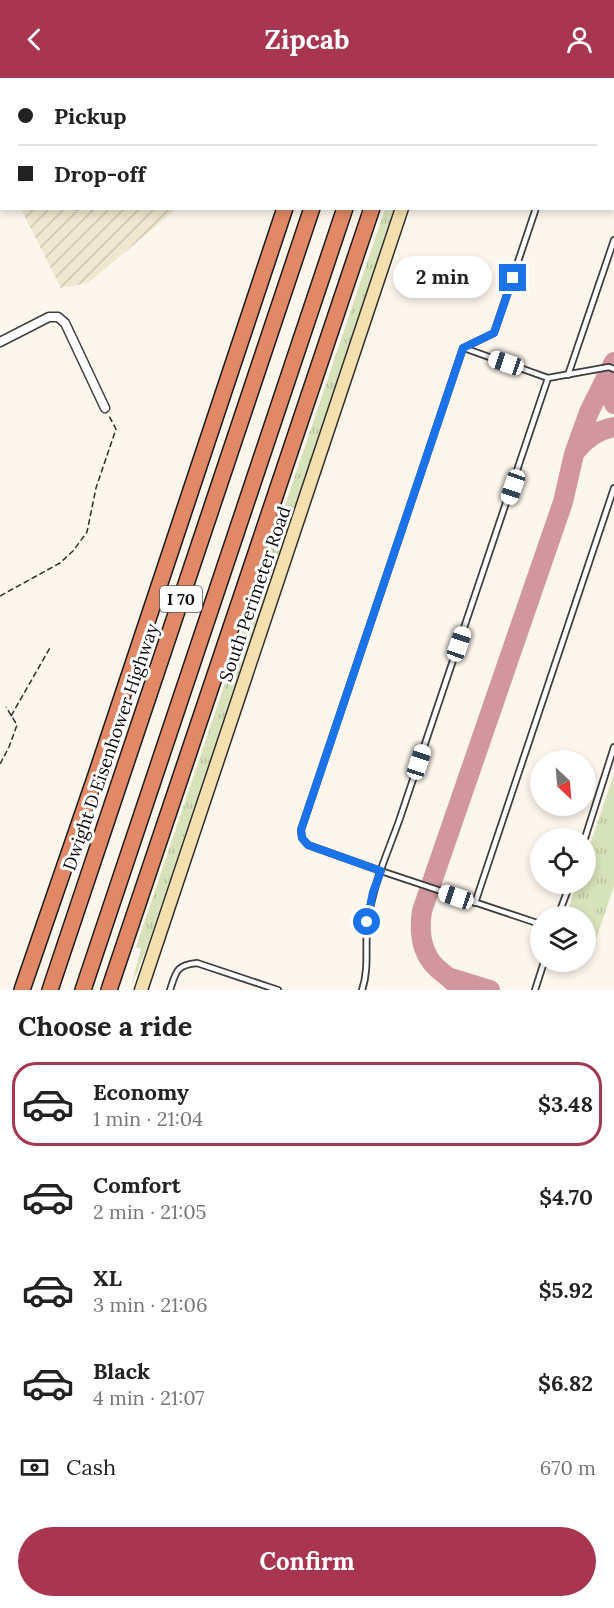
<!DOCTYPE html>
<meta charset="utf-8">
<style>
:root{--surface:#fff;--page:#f6f6f6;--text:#222;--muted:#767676;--line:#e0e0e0;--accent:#a83650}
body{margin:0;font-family:Lora,serif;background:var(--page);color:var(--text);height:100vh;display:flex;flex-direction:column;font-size:22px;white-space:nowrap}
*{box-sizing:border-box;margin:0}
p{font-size:20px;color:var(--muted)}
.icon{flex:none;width:33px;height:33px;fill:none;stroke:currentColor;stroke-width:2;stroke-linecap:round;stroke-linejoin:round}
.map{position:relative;height:912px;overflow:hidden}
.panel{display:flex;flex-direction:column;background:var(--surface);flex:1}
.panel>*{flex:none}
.hud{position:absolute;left:0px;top:0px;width:615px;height:132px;box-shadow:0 3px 9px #0003;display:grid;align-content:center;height:132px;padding:0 18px;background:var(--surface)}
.needle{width:39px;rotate:154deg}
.fabs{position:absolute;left:530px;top:672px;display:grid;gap:12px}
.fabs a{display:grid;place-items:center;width:66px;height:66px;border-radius:50%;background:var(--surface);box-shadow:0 3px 9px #0003;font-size:30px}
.end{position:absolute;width:27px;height:27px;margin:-14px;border:8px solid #1a73e8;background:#fff;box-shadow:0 0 0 3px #fff}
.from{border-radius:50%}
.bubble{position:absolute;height:42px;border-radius:21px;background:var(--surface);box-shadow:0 3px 9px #0003;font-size:20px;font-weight:800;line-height:42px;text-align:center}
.car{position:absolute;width:18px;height:36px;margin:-18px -9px;border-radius:8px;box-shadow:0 0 4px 2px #0007;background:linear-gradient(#fff 24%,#345 0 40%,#fff 0 76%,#345 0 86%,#fff 0)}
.hud b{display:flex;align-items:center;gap:21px;height:57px;font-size:22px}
.hud b+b{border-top:2px solid var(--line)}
.hud i{width:15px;height:15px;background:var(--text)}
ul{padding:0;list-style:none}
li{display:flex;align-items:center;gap:18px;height:84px;margin:0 12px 9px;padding:0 6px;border:3px solid transparent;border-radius:24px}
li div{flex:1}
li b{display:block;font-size:22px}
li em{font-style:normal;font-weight:800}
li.on{border-color:var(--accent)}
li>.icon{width:54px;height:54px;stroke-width:1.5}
h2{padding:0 18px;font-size:27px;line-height:72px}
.pay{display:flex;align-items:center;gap:15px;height:66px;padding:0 18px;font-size:22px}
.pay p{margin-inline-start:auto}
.cta{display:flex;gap:12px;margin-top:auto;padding:12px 18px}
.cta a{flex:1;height:69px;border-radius:36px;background:var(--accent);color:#fff;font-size:24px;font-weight:800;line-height:69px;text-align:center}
header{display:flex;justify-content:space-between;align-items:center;height:78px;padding:0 18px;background:var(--accent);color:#fff;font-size:27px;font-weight:800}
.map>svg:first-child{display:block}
.farmland{fill:url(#farmland-furrows)}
.grass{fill:url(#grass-tufts)}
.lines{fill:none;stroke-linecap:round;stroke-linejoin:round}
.taxiway{stroke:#d2969e;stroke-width:20}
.lane-casing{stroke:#3e3e3e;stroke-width:8}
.street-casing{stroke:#3e3e3e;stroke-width:11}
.secondary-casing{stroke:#2d2d2d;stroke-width:15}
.highway-casing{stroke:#1c1c1c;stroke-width:18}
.path{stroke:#2d2d2d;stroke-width:1.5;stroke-dasharray:6 3;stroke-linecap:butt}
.lane{stroke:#fff;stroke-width:4.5}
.street{stroke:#fff;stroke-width:8}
.secondary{stroke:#f4e0af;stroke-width:12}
.highway{stroke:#e18866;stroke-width:15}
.route{stroke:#1a73e8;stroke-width:8}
.labels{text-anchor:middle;stroke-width:6;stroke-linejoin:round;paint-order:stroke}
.shield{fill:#fff;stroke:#545454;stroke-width:1.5}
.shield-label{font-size:16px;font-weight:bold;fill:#0b0b0b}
.street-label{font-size:18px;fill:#0b0b0b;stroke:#fff}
</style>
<header><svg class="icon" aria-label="back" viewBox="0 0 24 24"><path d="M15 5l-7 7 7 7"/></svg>Zipcab<svg class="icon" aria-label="person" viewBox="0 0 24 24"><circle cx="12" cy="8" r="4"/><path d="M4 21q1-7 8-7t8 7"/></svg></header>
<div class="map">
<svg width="614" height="912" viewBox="0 0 614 912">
<defs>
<pattern id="farmland-furrows" width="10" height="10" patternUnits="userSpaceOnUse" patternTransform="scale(1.5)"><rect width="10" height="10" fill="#efe7cf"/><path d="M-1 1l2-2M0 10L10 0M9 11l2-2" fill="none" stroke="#ccc5b0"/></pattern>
<pattern id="grass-tufts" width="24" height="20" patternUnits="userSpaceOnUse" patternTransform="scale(1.5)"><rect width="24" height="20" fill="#d6e2ba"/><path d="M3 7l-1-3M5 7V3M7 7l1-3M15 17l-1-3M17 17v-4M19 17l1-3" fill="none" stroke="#b6c19f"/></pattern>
</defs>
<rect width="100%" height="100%" fill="#fcf6ec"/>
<g class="farmland">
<path d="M0 0H210L2 2 1 92Z"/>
<path d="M21 131H176L88 205 61 210Z"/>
</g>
<g class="grass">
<path d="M385 131H394L146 872 131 908 141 871 136 869Z"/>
<path d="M614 696V808L593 870 585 868V838H566L577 806H585V781Z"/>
</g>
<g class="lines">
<g class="taxiway">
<path d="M611 292 610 311 614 326"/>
<path d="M577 372C587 359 598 352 614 349"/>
<path d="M451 900 490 912"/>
<path d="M461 912C454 903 446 898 437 890 421 875 419 853 422 833L563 424 574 376 589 334 614 284"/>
</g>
<defs>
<g id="lane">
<path d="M536 130 494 255 463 270 301 752 302 760 308 767 381 793 540 846"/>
<path d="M464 270 548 300 609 289 614 291"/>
<path d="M568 297 614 162"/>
<path d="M585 760 614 669"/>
<path d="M475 825 614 410"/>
<path d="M558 838 570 806"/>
<path d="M170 912C176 894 176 887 197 885L278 912"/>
<path d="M362 912C370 889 364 865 368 842 373 807 387 776 399 743L548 300"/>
<path d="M535 912 544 884"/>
</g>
<path id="street" d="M0 264 49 239H58L65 245 105 330"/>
<g id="secondary">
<path d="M455 2 456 0"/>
<path d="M141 912 402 130"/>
</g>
<g id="highway">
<path d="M329 2V0"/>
<path d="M357 2V0"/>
<path d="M391 2V0"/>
<path d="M421 2 422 0"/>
<path d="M22 912 95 700 285 130"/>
<path d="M50 912 312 130"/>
<path d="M83 912 345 130"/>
<path d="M109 912 372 130"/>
</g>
</defs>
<use href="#lane" class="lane-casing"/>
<use href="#street" class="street-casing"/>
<use href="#secondary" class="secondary-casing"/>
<use href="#highway" class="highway-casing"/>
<g class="path">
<path d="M0 518 60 485 73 473 87 454 96 410 116 351 108 336"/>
<path d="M11 638 51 568"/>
<path d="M0 686 9 669 17 647 6 629"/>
</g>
<use href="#lane" class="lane"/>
<use href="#street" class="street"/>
<use href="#secondary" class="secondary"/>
<use href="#highway" class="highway"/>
</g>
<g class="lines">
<path class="route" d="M367 844 373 814 381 793 308 767 302 760 301 752 463 270 494 255 513 200"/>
</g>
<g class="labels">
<rect class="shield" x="160" y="508" width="42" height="26" rx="4.5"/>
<g class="shield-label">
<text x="181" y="527">I 70</text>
</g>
<g class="street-label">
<text transform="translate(255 516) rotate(-71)" y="6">South Perimeter Road</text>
<text transform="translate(111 669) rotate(-71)" y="6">Dwight D Eisenhower Highway</text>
</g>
</g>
</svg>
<div class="fabs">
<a><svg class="needle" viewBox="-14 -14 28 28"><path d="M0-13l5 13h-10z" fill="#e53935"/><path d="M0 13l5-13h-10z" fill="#767676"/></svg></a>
<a><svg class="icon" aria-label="locate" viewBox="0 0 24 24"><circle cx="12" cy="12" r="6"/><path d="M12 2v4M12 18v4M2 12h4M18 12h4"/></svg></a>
<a><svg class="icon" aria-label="layers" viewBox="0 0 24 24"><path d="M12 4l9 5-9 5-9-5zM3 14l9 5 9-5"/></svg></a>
</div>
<i class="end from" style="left:367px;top:844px"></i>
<i class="end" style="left:513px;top:200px"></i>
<div class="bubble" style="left:393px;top:178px;width:99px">2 min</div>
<i class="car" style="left:506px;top:285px;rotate:289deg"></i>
<i class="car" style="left:513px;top:409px;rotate:199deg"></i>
<i class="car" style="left:459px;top:566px;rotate:19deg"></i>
<i class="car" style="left:419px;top:684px;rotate:18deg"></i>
<i class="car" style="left:456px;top:819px;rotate:289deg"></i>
<div class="hud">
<b><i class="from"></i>Pickup</b>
<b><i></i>Drop-off</b>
</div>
</div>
<section class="panel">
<h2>Choose a ride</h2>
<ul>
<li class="on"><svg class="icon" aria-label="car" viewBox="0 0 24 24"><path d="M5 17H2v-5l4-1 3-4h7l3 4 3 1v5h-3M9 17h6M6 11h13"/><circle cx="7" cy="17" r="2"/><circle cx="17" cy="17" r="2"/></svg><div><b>Economy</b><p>1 min · 21:04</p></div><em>$3.48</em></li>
<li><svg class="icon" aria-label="car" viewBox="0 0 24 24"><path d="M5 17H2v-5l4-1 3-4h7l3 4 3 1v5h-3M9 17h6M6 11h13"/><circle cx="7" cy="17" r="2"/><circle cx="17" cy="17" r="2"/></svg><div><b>Comfort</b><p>2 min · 21:05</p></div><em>$4.70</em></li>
<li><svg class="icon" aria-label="car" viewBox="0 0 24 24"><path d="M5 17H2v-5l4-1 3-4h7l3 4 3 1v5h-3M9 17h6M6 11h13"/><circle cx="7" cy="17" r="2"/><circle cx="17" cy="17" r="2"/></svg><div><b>XL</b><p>3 min · 21:06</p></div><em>$5.92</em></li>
<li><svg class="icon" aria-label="car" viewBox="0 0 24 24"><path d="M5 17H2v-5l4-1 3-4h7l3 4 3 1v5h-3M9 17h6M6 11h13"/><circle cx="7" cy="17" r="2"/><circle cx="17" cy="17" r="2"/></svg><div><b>Black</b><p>4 min · 21:07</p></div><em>$6.82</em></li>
</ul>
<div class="pay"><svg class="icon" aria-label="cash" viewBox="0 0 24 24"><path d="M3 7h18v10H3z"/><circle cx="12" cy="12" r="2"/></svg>Cash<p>670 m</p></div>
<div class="cta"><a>Confirm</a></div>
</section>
